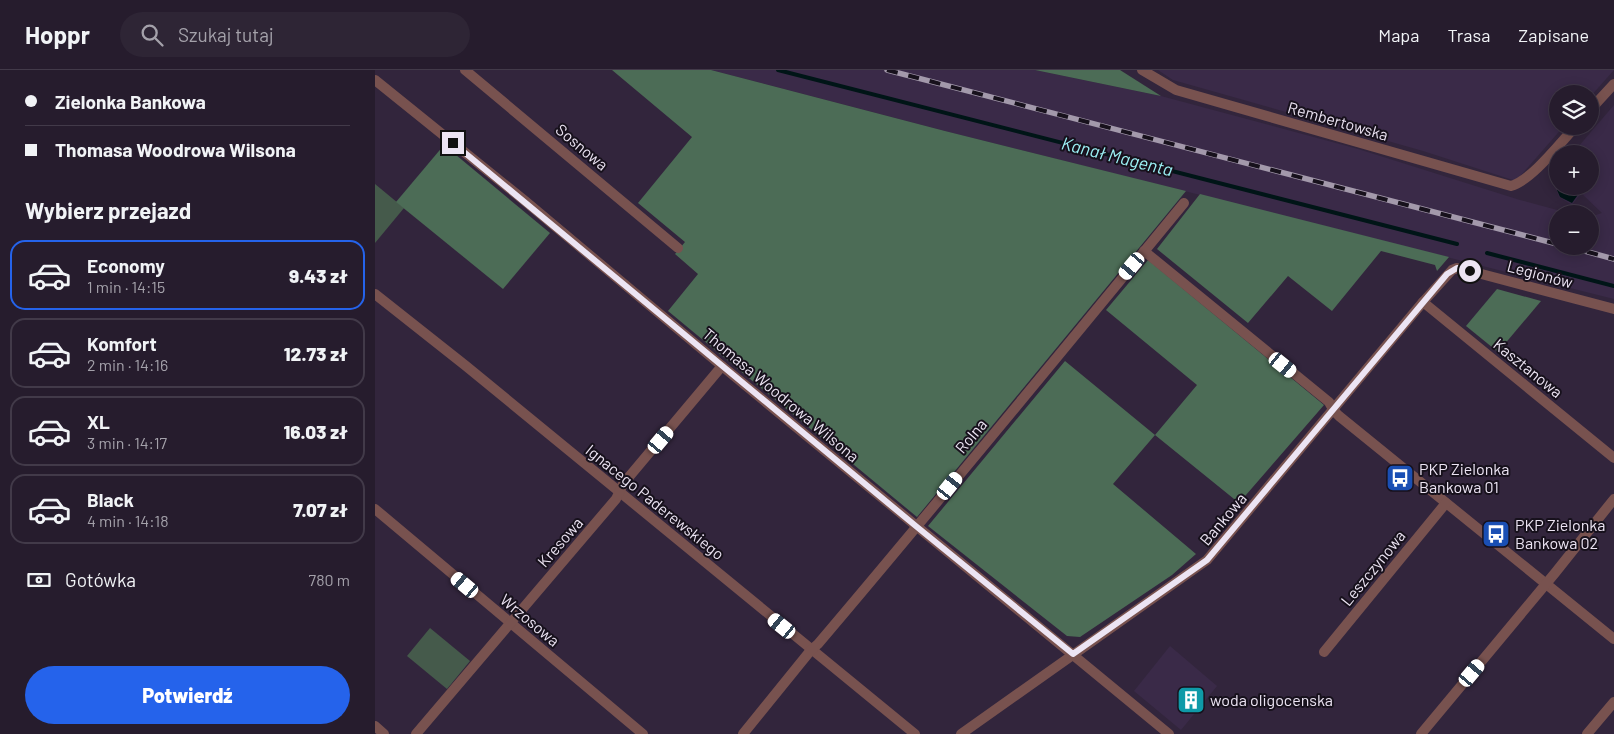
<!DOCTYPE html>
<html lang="pl">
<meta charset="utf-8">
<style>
:root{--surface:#261c2d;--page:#2e2535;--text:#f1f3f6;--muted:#a4a1aa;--line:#423a49;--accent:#2563eb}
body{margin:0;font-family:Barlow,sans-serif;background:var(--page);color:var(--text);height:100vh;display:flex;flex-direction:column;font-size:19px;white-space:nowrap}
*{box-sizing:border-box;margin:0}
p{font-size:16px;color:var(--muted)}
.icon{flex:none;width:28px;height:28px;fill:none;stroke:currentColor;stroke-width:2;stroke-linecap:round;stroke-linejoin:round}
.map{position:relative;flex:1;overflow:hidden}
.sheet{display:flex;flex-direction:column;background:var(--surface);width:375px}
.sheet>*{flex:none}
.banner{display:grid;align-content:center;height:110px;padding:0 25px;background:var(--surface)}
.buttons{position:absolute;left:1174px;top:15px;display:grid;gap:10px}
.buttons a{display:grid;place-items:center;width:50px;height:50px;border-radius:50%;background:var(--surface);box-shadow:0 2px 12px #0003,0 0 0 1px var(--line);font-size:25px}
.end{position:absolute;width:22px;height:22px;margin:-11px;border:6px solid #ece4f3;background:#111;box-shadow:0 0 0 2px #111}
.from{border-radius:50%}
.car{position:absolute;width:15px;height:30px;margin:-15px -8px;border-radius:6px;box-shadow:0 0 4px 1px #0007;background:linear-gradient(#fff 24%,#345 0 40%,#fff 0 76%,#345 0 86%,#fff 0)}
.banner b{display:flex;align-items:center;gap:18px;height:48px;font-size:19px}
.banner b+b{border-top:1px solid var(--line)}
.banner i{width:12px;height:12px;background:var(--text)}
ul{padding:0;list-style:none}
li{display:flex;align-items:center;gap:15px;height:70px;margin:0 10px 8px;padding:0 15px;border:2px solid var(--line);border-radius:15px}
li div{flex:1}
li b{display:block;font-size:19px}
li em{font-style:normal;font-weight:800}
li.on{border-color:var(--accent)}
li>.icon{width:45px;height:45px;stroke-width:1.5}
h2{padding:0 25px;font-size:22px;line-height:60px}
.pay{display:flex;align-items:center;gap:12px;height:55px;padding:0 25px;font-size:19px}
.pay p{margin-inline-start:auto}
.primary-button{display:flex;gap:10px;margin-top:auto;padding:10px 25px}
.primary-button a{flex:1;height:58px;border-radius:30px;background:var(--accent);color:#fff;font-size:20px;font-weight:800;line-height:58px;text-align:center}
header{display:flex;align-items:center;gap:30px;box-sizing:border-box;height:70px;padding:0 25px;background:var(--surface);border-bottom:1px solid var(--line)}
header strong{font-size:24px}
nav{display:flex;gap:28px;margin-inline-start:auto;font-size:18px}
.search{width:350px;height:45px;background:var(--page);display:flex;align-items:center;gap:12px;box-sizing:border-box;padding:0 18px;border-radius:28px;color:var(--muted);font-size:19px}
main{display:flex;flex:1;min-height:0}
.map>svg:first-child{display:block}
.built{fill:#3a2a48}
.green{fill:#455a4b}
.forest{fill:#4c6c56}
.water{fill:#001517}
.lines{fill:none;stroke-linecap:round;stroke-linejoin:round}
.stream{stroke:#001517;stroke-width:4}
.minor{stroke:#78524f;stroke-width:10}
.rail-casing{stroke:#a399ab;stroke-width:5.5}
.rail{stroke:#17111c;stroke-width:4;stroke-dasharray:11;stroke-linecap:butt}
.route{stroke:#ece4f3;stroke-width:6}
.labels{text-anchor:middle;stroke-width:4;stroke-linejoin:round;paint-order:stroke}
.street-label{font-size:16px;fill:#ece4f3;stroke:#17111c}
.poi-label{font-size:16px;fill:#ece4f3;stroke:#17111c;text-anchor:start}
.water-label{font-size:18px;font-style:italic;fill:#9cf1f5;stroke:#17111c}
</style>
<header>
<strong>Hoppr</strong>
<div class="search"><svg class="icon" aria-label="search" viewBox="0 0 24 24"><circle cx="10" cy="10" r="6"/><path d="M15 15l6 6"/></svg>Szukaj tutaj</div>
<nav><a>Mapa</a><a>Trasa</a><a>Zapisane</a></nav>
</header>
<main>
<section class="sheet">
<div class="banner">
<b><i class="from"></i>Zielonka Bankowa</b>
<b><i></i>Thomasa Woodrowa Wilsona</b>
</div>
<h2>Wybierz przejazd</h2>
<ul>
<li class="on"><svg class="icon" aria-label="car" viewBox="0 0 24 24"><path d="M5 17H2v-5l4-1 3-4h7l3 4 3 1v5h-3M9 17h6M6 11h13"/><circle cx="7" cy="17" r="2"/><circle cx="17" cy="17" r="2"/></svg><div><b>Economy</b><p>1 min · 14:15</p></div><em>9.43 zł</em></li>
<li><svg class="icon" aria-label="car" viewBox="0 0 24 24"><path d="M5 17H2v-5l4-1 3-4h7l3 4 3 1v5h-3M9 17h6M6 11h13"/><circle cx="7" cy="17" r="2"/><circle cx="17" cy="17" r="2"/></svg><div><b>Komfort</b><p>2 min · 14:16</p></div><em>12.73 zł</em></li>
<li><svg class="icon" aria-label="car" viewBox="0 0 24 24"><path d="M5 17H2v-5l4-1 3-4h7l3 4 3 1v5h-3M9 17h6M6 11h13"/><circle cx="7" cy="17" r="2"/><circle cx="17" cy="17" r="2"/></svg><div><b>XL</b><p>3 min · 14:17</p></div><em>16.03 zł</em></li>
<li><svg class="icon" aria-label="car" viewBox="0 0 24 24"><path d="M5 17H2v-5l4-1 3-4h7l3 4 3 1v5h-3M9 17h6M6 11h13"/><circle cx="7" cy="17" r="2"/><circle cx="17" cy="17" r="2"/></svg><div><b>Black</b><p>4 min · 14:18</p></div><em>7.07 zł</em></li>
</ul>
<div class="pay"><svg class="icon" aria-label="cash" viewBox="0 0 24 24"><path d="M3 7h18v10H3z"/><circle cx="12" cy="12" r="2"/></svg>Gotówka<p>780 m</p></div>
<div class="primary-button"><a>Potwierdź</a></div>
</section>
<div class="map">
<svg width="1239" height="664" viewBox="0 0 1239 664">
<rect width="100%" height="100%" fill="#32253c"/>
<g class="built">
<path d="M336 0H660L786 26 983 79 1145 130 1197 144H1182V176H1215V147L1227 143 1206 123 1197 135 1184 127 1181 119 1185 116H1215V84H1197L1239 35V229L570 61Z"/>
<path d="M783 0H1239L1215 27V24H1182V56H1189L1141 111 1048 81 798 10Z"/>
<path d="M795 576 842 616 806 660 759 621Z"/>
</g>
<g class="green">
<path d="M0 114 29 138 0 173Z"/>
<path d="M55 558 95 591 72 619 32 586Z"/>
</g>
<g class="forest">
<path d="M237 0H336L570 61 811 121 542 447 293 241 323 204 300 184 310 172 263 133 317 67Z"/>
<path d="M660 0H745L786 26Z"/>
<path d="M69 75 175 163 128 219 21 132Z"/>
<path d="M825 124 1074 187 1062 201 1060 195 1006 181 957 241 913 206 873 253 782 179Z"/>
<path d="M773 190 949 335 864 433 780 365 738 414 821 484 797 505 705 567 692 566 553 456 690 291 780 365 822 315 731 240Z"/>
<path d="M1122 219 1166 231 1123 282 1091 256Z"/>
</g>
<path class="water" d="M1187 116H1204L1207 119 1197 133 1185 127 1182 120Z"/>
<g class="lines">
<g class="stream">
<path d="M403 0 1082 174"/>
<path d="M1112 183 1239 216"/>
</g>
<g class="minor">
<path d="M90 0 303 178"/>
<path d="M767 0 801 20 1136 116C1157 110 1185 73 1201 56"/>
<path d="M0 10 150 131 347 296 794 664"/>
<path d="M1215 40 1239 14"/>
<path d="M769 181 954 332 959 341 964 346 1239 569"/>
<path d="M0 224 91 296 540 664"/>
<path d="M1048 232 1239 388"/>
<path d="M0 439 268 664"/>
<path d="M949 582 1071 433"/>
<path d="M0 656 9 664"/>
<path d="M41 664 241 429 248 414 347 296"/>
<path d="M368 664 436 580 443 574C567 428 688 280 809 133"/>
<path d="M586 664 832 490 1048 232 1077 200 1082 198 1095 201 1239 239"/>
<path d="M1046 664 1180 503 1239 429"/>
<path d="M1212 664 1239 632"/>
</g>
<defs>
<g id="rail">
<path d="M512 0 1182 174"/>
<path d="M1191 176 1239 189"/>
</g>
</defs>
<use href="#rail" class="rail-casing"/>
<use href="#rail" class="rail"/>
</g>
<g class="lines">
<path class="route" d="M78 73 542 457 698 584 832 490 1072 204 1082 198 1095 201"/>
</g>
<defs>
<symbol id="bus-square" viewBox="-11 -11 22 22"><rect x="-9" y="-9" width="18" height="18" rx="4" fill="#1a4fb4" stroke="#17111c"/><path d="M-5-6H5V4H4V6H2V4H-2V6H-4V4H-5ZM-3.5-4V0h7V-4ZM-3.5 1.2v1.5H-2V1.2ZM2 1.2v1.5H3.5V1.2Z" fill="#fff"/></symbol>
<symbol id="building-square" viewBox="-11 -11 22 22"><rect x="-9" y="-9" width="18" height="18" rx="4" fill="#0f9aa8" stroke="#17111c"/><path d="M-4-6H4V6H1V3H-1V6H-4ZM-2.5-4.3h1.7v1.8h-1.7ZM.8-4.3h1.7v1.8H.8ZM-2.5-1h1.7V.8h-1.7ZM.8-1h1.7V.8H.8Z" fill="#fff"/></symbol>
</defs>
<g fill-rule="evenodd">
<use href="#bus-square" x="1009" y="392" width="32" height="32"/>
<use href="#bus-square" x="1105" y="448" width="32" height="32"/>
<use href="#building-square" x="800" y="614" width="32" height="32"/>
</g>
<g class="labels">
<g class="street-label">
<text transform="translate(963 51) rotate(16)" y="6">Rembertowska</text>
<text transform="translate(207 77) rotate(40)" y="6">Sosnowa</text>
<text transform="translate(1165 204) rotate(15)" y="6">Legionów</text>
<text transform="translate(1153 298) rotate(39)" y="6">Kasztanowa</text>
<text transform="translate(406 325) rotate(40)" y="6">Thomasa Woodrowa Wilsona</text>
<text transform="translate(596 366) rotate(-50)" y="6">Rolna</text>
<text transform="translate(280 432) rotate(39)" y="6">Ignacego Paderewskiego</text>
<text transform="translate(848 449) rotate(-50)" y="6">Bankowa</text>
<text transform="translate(185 472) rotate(-49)" y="6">Kresowa</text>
<text transform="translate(998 498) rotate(-51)" y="6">Leszczynowa</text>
<text transform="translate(155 550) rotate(40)" y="6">Wrzosowa</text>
</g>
<g class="poi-label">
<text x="1044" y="405">PKP Zielonka<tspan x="1044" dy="18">Bankowa 01</tspan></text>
<text x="1140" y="461">PKP Zielonka<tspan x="1140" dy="18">Bankowa 02</tspan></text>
<text x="835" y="636">woda oligocenska</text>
</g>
<g class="water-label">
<text transform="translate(742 87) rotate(14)" y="6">Kanał Magenta</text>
</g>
</g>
</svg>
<div class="buttons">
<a><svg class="icon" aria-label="layers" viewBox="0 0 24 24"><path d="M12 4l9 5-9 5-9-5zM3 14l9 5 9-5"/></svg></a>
<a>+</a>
<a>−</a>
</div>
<i class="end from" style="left:1095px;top:201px"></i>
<i class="end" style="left:78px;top:73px"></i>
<i class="car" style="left:757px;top:196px;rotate:220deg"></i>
<i class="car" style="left:908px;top:295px;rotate:129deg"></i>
<i class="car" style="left:286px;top:370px;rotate:40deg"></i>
<i class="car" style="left:575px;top:416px;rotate:39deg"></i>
<i class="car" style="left:90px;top:515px;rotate:310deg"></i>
<i class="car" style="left:407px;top:556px;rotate:309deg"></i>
<i class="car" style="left:1097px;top:603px;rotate:40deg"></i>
</div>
</main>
